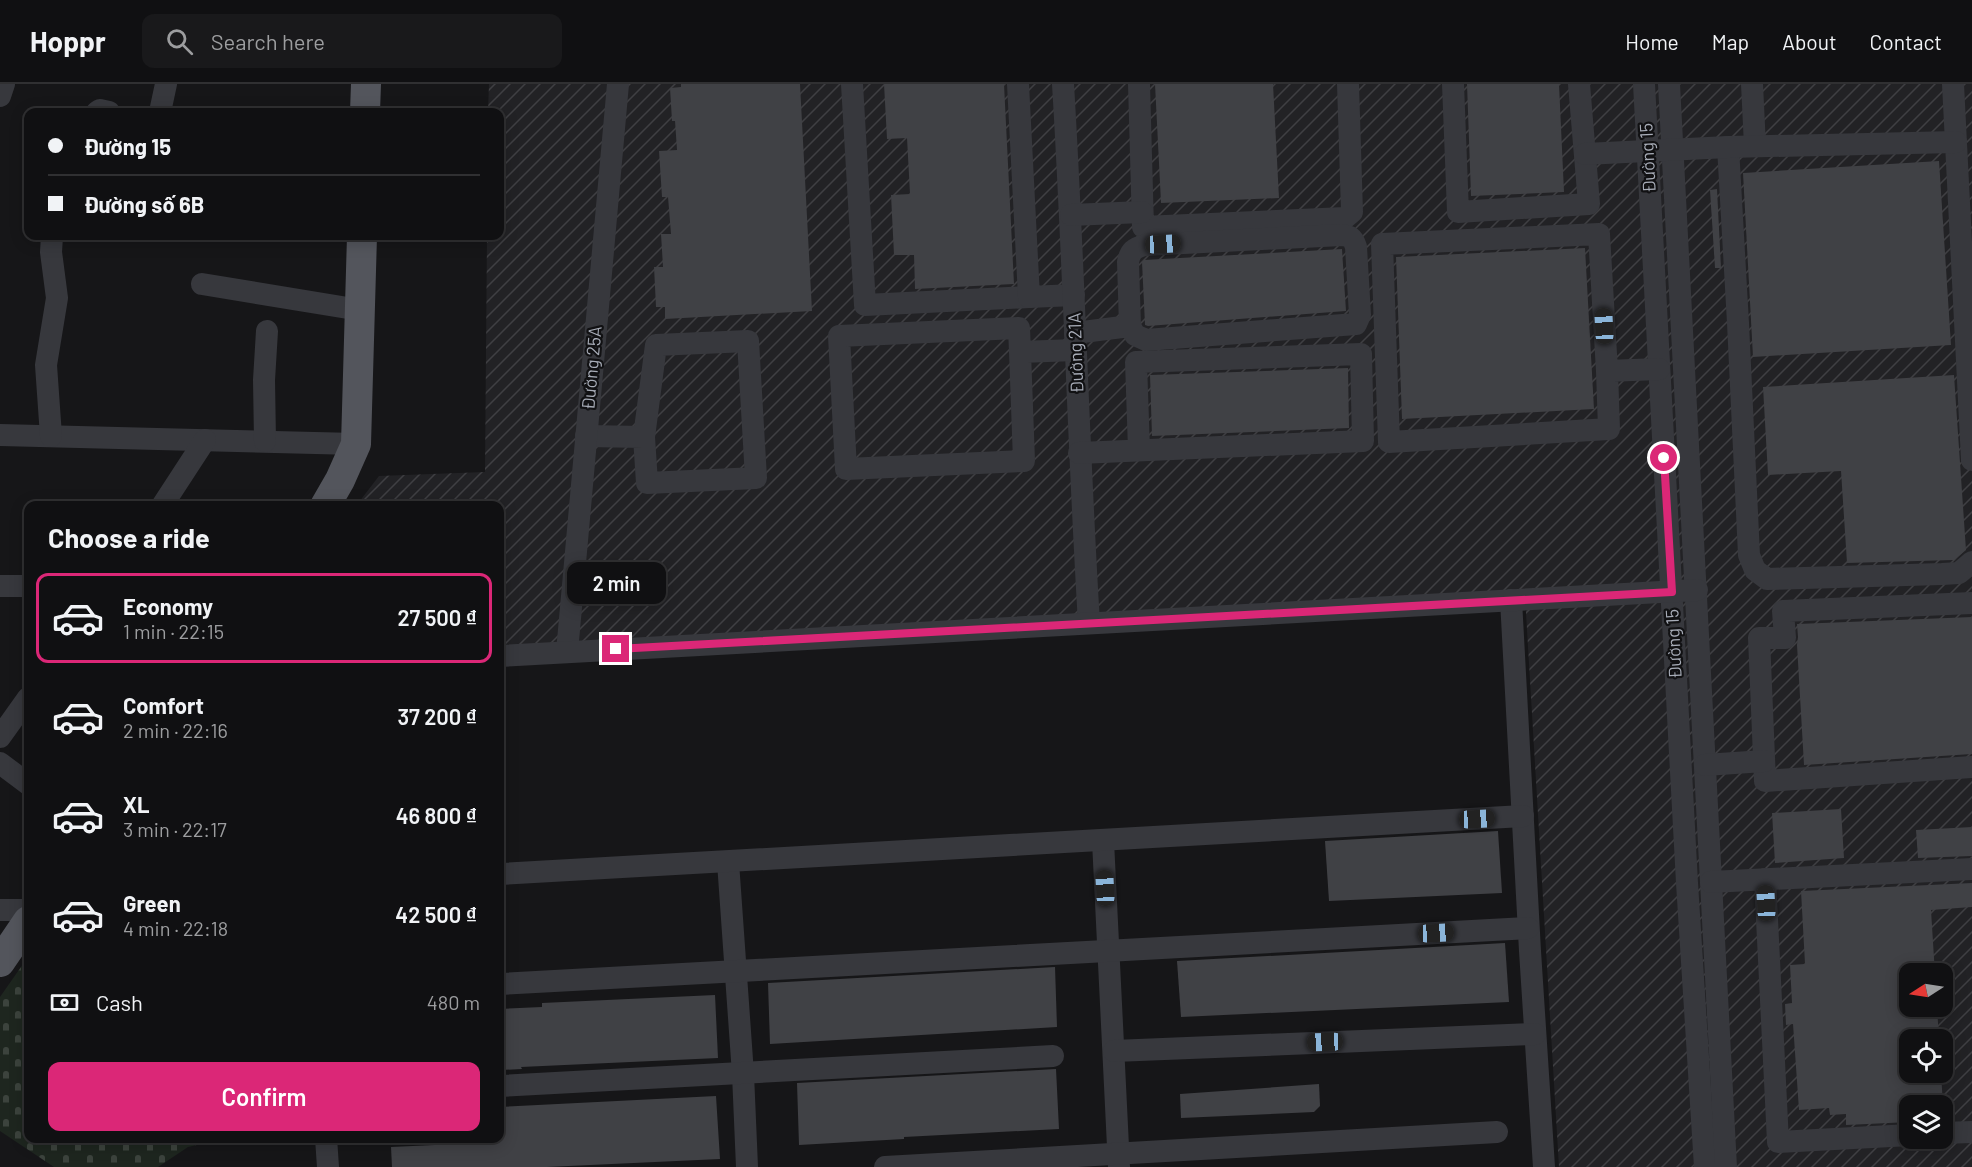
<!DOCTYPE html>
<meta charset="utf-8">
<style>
:root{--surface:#101012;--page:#19191b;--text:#f1f3f6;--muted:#9c9d9f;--line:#303032;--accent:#db2777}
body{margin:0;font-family:Barlow,sans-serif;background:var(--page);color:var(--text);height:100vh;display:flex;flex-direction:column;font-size:22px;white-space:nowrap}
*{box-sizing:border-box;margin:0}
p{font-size:20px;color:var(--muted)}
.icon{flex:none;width:33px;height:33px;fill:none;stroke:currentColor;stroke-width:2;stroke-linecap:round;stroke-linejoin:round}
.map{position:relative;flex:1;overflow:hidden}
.drawer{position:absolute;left:24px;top:417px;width:480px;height:642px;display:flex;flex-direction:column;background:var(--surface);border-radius:12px;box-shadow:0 3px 15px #0003,0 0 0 2px var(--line)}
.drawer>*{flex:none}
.top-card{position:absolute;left:24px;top:24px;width:480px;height:132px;border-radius:12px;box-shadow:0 3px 15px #0003,0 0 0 2px var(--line);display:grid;align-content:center;height:132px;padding:0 24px;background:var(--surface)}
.needle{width:39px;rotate:258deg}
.controls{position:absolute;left:1899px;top:879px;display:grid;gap:12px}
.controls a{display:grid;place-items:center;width:54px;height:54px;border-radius:12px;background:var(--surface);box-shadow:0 3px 15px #0003,0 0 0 2px var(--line);font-size:30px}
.end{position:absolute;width:27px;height:27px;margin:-14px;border:8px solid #db2777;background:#fff;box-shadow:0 0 0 3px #fff}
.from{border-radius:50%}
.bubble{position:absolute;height:42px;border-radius:12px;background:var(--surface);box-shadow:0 3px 15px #0003,0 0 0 2px var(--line);font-size:20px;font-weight:600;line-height:42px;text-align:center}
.car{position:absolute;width:18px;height:36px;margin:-18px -9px;border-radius:8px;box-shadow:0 0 4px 2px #0007;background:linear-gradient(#222 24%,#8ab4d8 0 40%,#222 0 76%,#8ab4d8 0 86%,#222 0)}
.top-card b{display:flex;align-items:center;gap:21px;height:57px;font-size:22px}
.top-card b+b{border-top:2px solid var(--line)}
.top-card i{width:15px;height:15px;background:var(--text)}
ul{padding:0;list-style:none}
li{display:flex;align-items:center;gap:18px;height:90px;margin:0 12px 9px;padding:0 12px;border:3px solid transparent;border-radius:12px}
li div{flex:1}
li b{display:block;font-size:22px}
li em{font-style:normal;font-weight:600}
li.selected{border-color:var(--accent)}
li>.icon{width:54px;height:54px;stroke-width:1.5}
h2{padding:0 24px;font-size:27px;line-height:72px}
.pay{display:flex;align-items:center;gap:15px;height:66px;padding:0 24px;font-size:22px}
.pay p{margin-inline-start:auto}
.action{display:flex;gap:12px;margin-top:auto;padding:12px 24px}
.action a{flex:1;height:69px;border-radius:12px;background:var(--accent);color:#fff;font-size:24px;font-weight:600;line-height:69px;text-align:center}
header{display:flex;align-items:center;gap:36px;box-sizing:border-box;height:84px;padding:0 30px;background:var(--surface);border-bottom:2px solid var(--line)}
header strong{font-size:28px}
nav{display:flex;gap:33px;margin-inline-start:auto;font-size:21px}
.search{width:420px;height:54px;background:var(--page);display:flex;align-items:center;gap:15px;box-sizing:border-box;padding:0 21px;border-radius:12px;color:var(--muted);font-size:22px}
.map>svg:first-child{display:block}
.industrial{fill:url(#industrial-furrows);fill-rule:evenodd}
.cemetery{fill:url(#cemetery-stones)}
.building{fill:#404145}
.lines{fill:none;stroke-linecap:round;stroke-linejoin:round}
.minor{stroke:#37383d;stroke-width:22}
.major{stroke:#53555c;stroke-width:30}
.route{stroke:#db2777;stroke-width:8}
.labels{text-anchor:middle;stroke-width:4.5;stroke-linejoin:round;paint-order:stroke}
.street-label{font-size:18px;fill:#a8adb8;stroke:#111113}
</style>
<header>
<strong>Hoppr</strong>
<div class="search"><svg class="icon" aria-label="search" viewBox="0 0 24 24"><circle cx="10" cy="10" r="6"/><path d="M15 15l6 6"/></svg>Search here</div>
<nav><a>Home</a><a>Map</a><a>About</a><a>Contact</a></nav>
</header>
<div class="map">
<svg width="1972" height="1083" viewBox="0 0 1972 1083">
<defs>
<pattern id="industrial-furrows" width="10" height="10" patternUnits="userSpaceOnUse" patternTransform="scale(1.5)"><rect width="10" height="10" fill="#222225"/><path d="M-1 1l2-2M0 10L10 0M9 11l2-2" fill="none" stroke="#3f3f43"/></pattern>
<pattern id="cemetery-stones" width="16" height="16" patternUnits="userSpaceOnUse" patternTransform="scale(1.5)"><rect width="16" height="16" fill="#1e261f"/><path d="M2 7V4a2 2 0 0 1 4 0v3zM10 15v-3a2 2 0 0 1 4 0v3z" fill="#3c433d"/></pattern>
</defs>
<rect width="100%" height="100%" fill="#161618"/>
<path class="industrial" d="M489 0H1972V1083H1559L1525 512 500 567V422H356L379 392 485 388 487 152H500V28H488ZM1910 890H1942V922H1910ZM1910 956H1942V988H1910ZM1910 1022H1942V1054H1910Z"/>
<path class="cemetery" d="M28 873V1054L222 1055 188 1063 158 1083H54L0 1047V913Z"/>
<g class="building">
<path d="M681 0H800L812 227 665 235V223H656L654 183H663L661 150H671L668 113H662L659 67 677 66 675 37H672L670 4 681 3Z"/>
<path d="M884 0H1004L1014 200 915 205 914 171H894L891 111 910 110 907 54 887 55Z"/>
<path d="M1155 0H1273L1279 114 1161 119Z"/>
<path d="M1467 0H1559L1564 108 1471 112Z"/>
<path d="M1939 77 1951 261 1753 273 1743 89Z"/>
<path d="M1717 105 1721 184H1715L1710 106Z"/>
<path d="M1585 164 1594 325 1402 335 1396 173Z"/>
<path d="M1342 165 1346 227 1148 242 1145 241 1142 178 1144 176Z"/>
<path d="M1348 284 1349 344 1152 352 1150 291Z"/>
<path d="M1954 291 1966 466 1954 476 1847 479 1841 387 1768 391 1763 303Z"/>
<path d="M1972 533V670L1804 681 1797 561 1798 553 1797 540Z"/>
<path d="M1841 725 1844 774 1775 779 1772 729Z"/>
<path d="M1972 743V772L1918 774 1916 746Z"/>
<path d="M1498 747 1502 809 1329 817 1325 757Z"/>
<path d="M1972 799V823L1931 826 1935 890H1910V922H1937L1939 956H1910V988H1941L1943 1022H1910V1038L1846 1041V1030L1830 1031 1829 1024 1799 1026 1793 940 1786 941 1785 920 1792 919 1790 881 1805 880 1801 807Z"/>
<path d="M1505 859 1509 918 1181 933 1177 877Z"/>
<path d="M1055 883 1057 943 770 960 768 899Z"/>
<path d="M715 911 718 974 521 983 522 985 500 986V925L542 923V919Z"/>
<path d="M1056 985 1059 1045 904 1053V1055L799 1061 797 999Z"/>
<path d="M1319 1000 1320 1022 1314 1028 1181 1034 1180 1010Z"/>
<path d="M716 1012 720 1075 547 1083H392L391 1063 500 1058V1023Z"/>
</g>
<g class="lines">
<g class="minor">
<path d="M852 0 865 221 1029 213"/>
<path d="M1018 0 1029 213 1074 211"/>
<path d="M1063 0C1074 180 1078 359 1089 539"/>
<path d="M1139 0 1143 143 1345 134 1352 128 1348 0"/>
<path d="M1453 0 1458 128 1589 120 1579 0"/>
<path d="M1644 0 1687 799 1705 1083"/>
<path d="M1669 0 1726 1083"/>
<path d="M1752 0 1755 62"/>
<path d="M1953 0 1972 376"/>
<path d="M0 12 4 0"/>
<path d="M97 28 100 26 109 28"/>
<path d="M160 28 166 0"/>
<path d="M1728 63 1738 239 1749 471 1755 486 1767 495 1942 490 1959 489 1972 478"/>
<path d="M1585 70 1728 63 1956 58"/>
<path d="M1071 131 1142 128"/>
<path d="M202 200 360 226"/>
<path d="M1075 249 1130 242 1135 251 1146 256 1356 240 1360 231 1356 163C1353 153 1350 152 1341 151L1145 161C1134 164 1130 167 1128 178L1130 242"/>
<path d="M1020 268 1019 244 839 252 846 385 1024 377 1020 268 1076 266"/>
<path d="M1607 287 1599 150 1382 160 1389 358 1609 345 1607 287 1659 285"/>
<path d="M0 351 356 360"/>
<path d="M51 352 46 281 57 214 51 168 52 152"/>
<path d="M586 352 644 353 647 399 756 394 748 257 656 261 644 353"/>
<path d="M265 357 264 296 267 247"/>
<path d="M1079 369 1363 357 1361 270 1136 278 1139 366"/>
<path d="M162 422 205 356"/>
<path d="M0 502H28"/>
<path d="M1511 516 1530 867 1544 1083"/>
<path d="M1972 519 1783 527 1785 554H1759L1765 697 1972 683"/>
<path d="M567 568 618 0"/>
<path d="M500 572 1697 506"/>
<path d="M0 653 28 614"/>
<path d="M0 679 28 700"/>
<path d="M1705 681 1764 677"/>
<path d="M1103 757 1119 1083"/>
<path d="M728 778 743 990 747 1083"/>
<path d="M500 790 1523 732"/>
<path d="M1765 795 1778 1058 1910 1051"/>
<path d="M1711 798 1972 785"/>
<path d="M0 826H28"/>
<path d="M500 900 1528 844"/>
<path d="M1114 967 1535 950"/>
<path d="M500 1002 1053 972"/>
<path d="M1942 1049 1972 1048"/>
<path d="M326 1054 328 1083"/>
<path d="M885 1083 1497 1048"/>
</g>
<g class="major">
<path d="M365 28 366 0"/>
<path d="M325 422 340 396 356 360 362 152"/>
<path d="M0 878 28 837"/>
</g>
</g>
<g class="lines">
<path class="route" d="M616 565 1672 508 1664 374"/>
</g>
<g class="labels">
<g class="street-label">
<text transform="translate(1648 74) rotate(-93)" y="6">Đường 15</text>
<text transform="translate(1076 269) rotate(-92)" y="6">Đường 21A</text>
<text transform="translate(592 284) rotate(-85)" y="6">Đường 25A</text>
<text transform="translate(1674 560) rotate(-93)" y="6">Đường 15</text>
</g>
</g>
</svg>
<div class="controls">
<a><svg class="needle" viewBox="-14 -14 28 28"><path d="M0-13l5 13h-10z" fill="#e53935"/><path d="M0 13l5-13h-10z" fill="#9c9d9f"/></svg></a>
<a><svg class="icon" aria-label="locate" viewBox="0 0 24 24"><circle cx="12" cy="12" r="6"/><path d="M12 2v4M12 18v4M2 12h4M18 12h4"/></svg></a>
<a><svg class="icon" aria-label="layers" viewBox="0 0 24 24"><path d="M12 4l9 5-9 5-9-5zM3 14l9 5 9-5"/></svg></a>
</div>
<i class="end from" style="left:1664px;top:374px"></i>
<i class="end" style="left:616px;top:565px"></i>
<div class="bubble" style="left:567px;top:478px;width:99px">2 min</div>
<i class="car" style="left:1163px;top:160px;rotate:87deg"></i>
<i class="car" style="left:1604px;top:242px;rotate:357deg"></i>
<i class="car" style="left:1477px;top:735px;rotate:87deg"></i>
<i class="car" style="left:1105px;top:804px;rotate:357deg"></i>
<i class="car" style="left:1766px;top:819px;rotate:357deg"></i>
<i class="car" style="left:1436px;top:849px;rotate:87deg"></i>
<i class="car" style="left:1325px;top:958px;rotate:268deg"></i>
<div class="top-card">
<b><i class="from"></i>Đường 15</b>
<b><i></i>Đường số 6B</b>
</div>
<section class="drawer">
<h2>Choose a ride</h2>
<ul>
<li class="selected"><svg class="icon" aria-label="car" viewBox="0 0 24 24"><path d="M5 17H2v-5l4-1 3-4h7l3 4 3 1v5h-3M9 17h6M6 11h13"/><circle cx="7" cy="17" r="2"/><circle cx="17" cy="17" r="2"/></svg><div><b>Economy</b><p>1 min · 22:15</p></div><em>27 500 ₫</em></li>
<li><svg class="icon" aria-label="car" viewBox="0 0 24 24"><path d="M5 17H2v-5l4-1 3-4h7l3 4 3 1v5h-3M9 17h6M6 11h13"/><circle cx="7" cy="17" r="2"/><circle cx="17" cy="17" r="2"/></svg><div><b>Comfort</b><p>2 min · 22:16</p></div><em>37 200 ₫</em></li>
<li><svg class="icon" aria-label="car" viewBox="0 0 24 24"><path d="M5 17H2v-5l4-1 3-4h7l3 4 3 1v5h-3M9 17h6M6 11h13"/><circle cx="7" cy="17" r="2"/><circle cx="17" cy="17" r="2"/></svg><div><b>XL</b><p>3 min · 22:17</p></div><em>46 800 ₫</em></li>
<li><svg class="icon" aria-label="car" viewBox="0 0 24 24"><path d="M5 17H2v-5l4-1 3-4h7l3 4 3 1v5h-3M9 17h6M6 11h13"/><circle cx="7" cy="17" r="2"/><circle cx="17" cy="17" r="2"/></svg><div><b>Green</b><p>4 min · 22:18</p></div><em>42 500 ₫</em></li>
</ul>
<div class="pay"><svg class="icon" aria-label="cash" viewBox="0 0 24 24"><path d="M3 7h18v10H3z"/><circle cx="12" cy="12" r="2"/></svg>Cash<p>480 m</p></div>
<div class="action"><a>Confirm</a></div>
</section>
</div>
